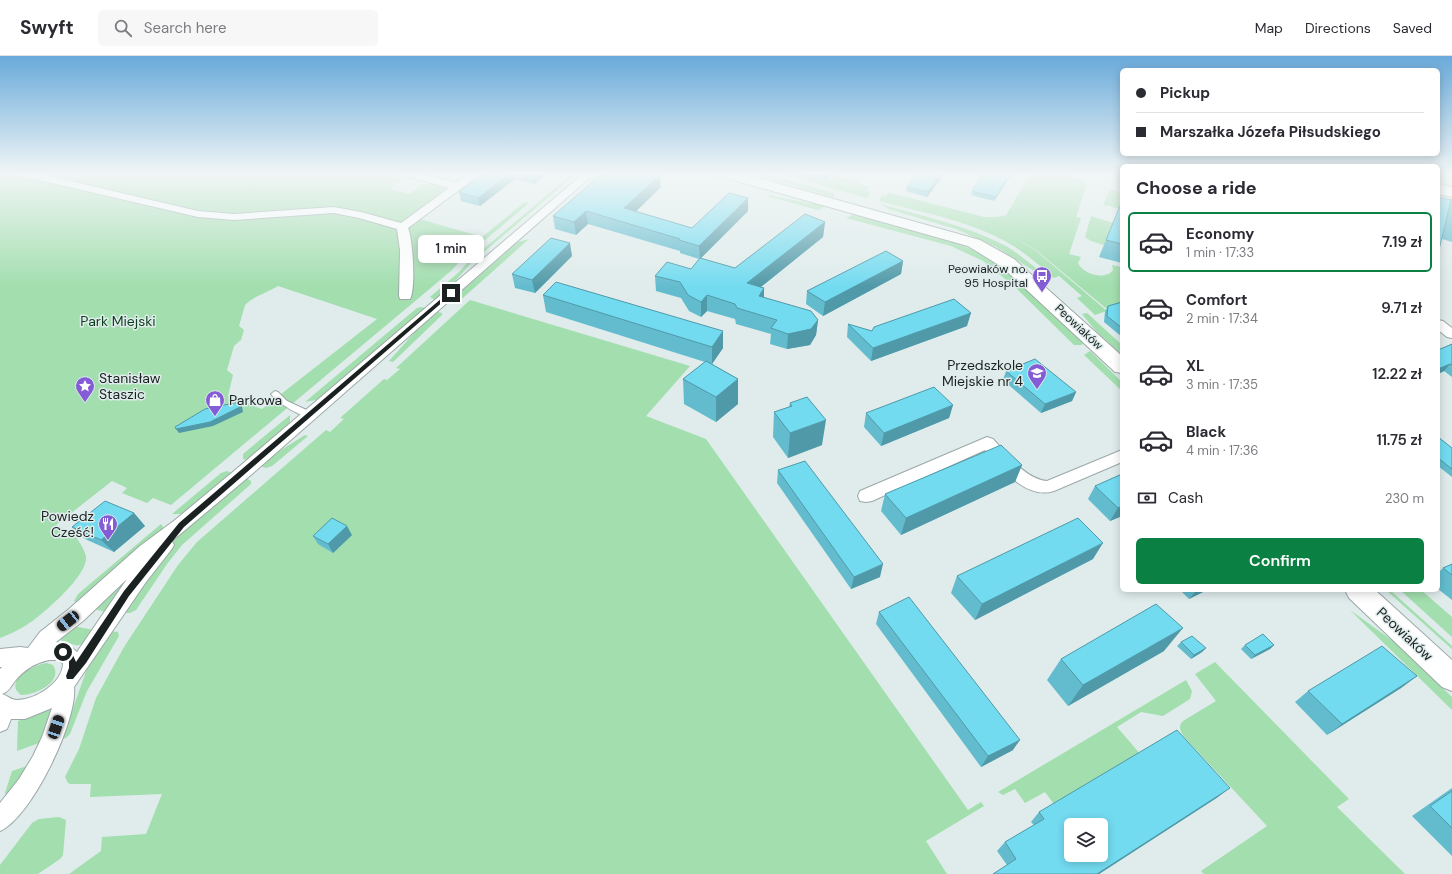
<!DOCTYPE html>
<meta charset="utf-8">
<style>
:root{--surface:#fff;--page:#f7f7f7;--text:#2b2b33;--muted:#7c7c81;--line:#e1e1e2;--accent:#0b8043}
body{margin:0;font-family:"DM Sans",sans-serif;background:var(--page);color:var(--text);height:100vh;display:flex;flex-direction:column;font-size:15px;white-space:nowrap}
*{box-sizing:border-box;margin:0}
p{font-size:13px;color:var(--muted)}
.icon{flex:none;width:22px;height:22px;fill:none;stroke:currentColor;stroke-width:2;stroke-linecap:round;stroke-linejoin:round}
.map{position:relative;flex:1;overflow:hidden}
.sheet{position:absolute;left:1120px;top:108px;width:320px;height:428px;display:flex;flex-direction:column;background:var(--surface);border-radius:6px;box-shadow:0 2px 10px #0003}
.sheet>*{flex:none}
.guide{position:absolute;left:1120px;top:12px;width:320px;height:88px;border-radius:6px;box-shadow:0 2px 10px #0003;display:grid;align-content:center;height:88px;padding:0 16px;background:var(--surface)}
.controls{position:absolute;left:1064px;top:762px;display:grid;gap:8px}
.controls a{display:grid;place-items:center;width:44px;height:44px;border-radius:6px;background:var(--surface);box-shadow:0 2px 10px #0003;font-size:20px}
.end{position:absolute;width:18px;height:18px;margin:-9px;border:5px solid #1b2020;background:#fff;box-shadow:0 0 0 2px #fff}
.from{border-radius:50%}
.bubble{position:absolute;height:28px;border-radius:6px;background:var(--surface);box-shadow:0 2px 10px #0003;font-size:13px;font-weight:600;line-height:28px;text-align:center}
.car{position:absolute;width:12px;height:24px;margin:-12px -6px;border-radius:5px;box-shadow:0 0 3px 1px #0007;background:linear-gradient(#222 24%,#8ab4d8 0 40%,#222 0 76%,#8ab4d8 0 86%,#222 0)}
.guide b{display:flex;align-items:center;gap:14px;height:38px;font-size:15px}
.guide b+b{border-top:1px solid var(--line)}
.guide i{width:10px;height:10px;background:var(--text)}
ul{padding:0;list-style:none}
li{display:flex;align-items:center;gap:12px;height:60px;margin:0 8px 6px;padding:0 8px;border:2px solid transparent;border-radius:6px}
li div{flex:1}
li b{display:block;font-size:15px}
li em{font-style:normal;font-weight:600}
li.on{border-color:var(--accent)}
li>.icon{width:36px;height:36px;stroke-width:1.5}
h2{padding:0 16px;font-size:18px;line-height:48px}
.pay{display:flex;align-items:center;gap:10px;height:44px;padding:0 16px;font-size:15px}
.pay p{margin-inline-start:auto}
.button{display:flex;gap:8px;margin-top:auto;padding:8px 16px}
.button a{flex:1;height:46px;border-radius:6px;background:var(--accent);color:#fff;font-size:16px;font-weight:600;line-height:46px;text-align:center}
header{display:flex;align-items:center;gap:24px;box-sizing:border-box;height:56px;padding:0 20px;background:var(--surface);border-bottom:1px solid var(--line)}
header strong{font-size:19px}
nav{display:flex;gap:22px;margin-inline-start:auto;font-size:14px}
.search{width:280px;height:36px;background:var(--page);display:flex;align-items:center;gap:10px;box-sizing:border-box;padding:0 14px;border-radius:6px;color:var(--muted);font-size:15px}
.map>svg:first-child{display:block}
.green{fill:#a2deae;fill-rule:evenodd}
.lines{fill:none;stroke-linecap:round;stroke-linejoin:round}
.lane-casing{stroke:#9ba8a7;stroke-width:2}
.street-casing{stroke:#9ba8a7;stroke-width:2}
.secondary-casing{stroke:#9ba8a7;stroke-width:2}
.lane{fill:#fff;fill-rule:evenodd}
.street{fill:#fff;fill-rule:evenodd}
.secondary{fill:#fff;fill-rule:evenodd}
.wall{fill:#63bcce}
.shaded-wall{fill:#5099a8}
.building{fill:#73dbf0;stroke:#5099a8;fill-rule:evenodd}
.route{fill:#1b2020}
.labels{text-anchor:middle;stroke-width:3;stroke-linejoin:round;paint-order:stroke}
.far-poi-label{font-size:12px;fill:#1b2020;stroke:#dfeceb;text-anchor:end}
.far-street-label{font-size:12px;fill:#1b2020;stroke:#dfeceb}
.park-label{font-size:14px;fill:#0b3e1c;stroke:#dfeceb}
.poi-label{font-size:14px;fill:#1b2020;stroke:#dfeceb;text-anchor:end}
.street-label{font-size:14px;fill:#1b2020;stroke:#dfeceb}
</style>
<header>
<strong>Swyft</strong>
<div class="search"><svg class="icon" aria-label="search" viewBox="0 0 24 24"><circle cx="10" cy="10" r="6"/><path d="M15 15l6 6"/></svg>Search here</div>
<nav><a>Map</a><a>Directions</a><a>Saved</a></nav>
</header>
<div class="map">
<svg width="1452" height="818" viewBox="0 0 1452 818">
<rect width="100%" height="100%" fill="#dfeceb"/>
<g class="green">
<path d="M0 117H397L404 121 390 133 409 138C421 129 431 121 445 133V135L413 161 482 181 525 146 529 147 459 206 452 214 414 246 171 449 153 442 147 447 122 437 127 432 112 425 56 469C61 472 68 474 72 477 77 481 85 494 86 501 88 520 40 561 25 570 17 575 8 579 0 582ZM278 230 377 263 262 353 228 340 233 319 227 314 234 290 241 284 244 274 239 270 245 249C255 239 267 237 278 230Z"/>
<path d="M573 117H577L472 206 451 230 435 244 430 241 459 216 468 206Z"/>
<path d="M750 117H762L833 137 835 139 833 141Z"/>
<path d="M777 117H794L824 125 831 117H844L841 121 859 126 858 128 869 131 866 135 871 136 867 142Z"/>
<path d="M1031 117H1061L1085 125 1086 129 1076 161 1081 162 1069 198 1081 201 1078 207C1083 218 1105 225 1113 214L1112 209 1122 211V250L1108 254 1036 194 1003 175 1035 194 1107 255 1095 259 1077 242 1082 240 1059 220 1054 222C1038 208 1023 195 1005 185 966 164 921 156 879 145L882 139 885 140 888 137H891L984 161H997L1006 159Z"/>
<path d="M1110 133 1122 137V153L1103 149Z"/>
<path d="M767 139 825 150 821 153 818 154 766 140Z"/>
<path d="M881 148C922 160 965 169 1004 189 1017 196 1029 207 1041 216L1039 218 996 191 956 173 888 153Z"/>
<path d="M853 159H859C900 171 955 181 990 203 1025 225 1053 258 1083 287L1082 289H1074L1015 231 983 205 951 190 846 162Z"/>
<path d="M1091 160 1113 167 1104 189 1091 185 1085 181Z"/>
<path d="M529 183 456 248H447L518 186Z"/>
<path d="M470 244 690 310 646 360 706 383 968 754 981 746 984 750 926 785 947 818H69L101 795 102 781 146 778 162 738 90 741 91 728H70L68 727 65 721 79 693 96 642 107 622 124 591 178 509 197 486 326 374 330 376 344 363 340 362 384 323 387 324 400 313 396 312Z"/>
<path d="M421 251 426 252 324 339 316 344 305 346 417 252Z"/>
<path d="M438 256 442 257V259L393 306 389 305 415 276Z"/>
<path d="M1087 257 1122 289V299L1096 275 1082 258Z"/>
<path d="M1090 295 1122 326V335L1084 299Z"/>
<path d="M290 359V366L285 372 247 404 243 403V398Z"/>
<path d="M305 379 308 380 272 410 266 412 260 410 273 399Z"/>
<path d="M227 415 232 417 188 454 181 458H172L221 417Z"/>
<path d="M246 422 251 425V428L182 489 167 508 136 554 130 557H123L167 493 181 478Z"/>
<path d="M161 468 163 471 162 475 80 548 74 545 78 538Z"/>
<path d="M123 525H126L106 556 93 553Z"/>
<path d="M1386 534H1390L1452 590V593Z"/>
<path d="M1400 534H1421L1452 561V581Z"/>
<path d="M1350 554 1393 585 1452 641V654Z"/>
<path d="M73 570 94 574C89 580 84 591 75 589 70 588 67 586 62 586L60 581Z"/>
<path d="M110 575 118 576 119 580 87 635 70 678 66 682 62 683 88 610Z"/>
<path d="M1215 606 1349 743 1337 751 1405 818H1204L1201 815 1267 770 1186 683C1181 677 1177 671 1183 665L1216 645 1195 618Z"/>
<path d="M47 607 53 609C64 626 35 639 21 639 2 625 35 608 47 607Z"/>
<path d="M1186 624 1192 635 1190 643 1163 660 1141 656 1117 671 1142 700 1056 751 1045 736 1025 747 1015 733 1003 739 998 736Z"/>
<path d="M54 651 39 687 17 695 18 665Z"/>
<path d="M30 709 8 739 6 740 5 737 12 715Z"/>
<path d="M59 761 66 764 63 799 60 803 38 818H0V809L32 767 39 763Z"/>
</g>
<g class="lines">
<defs>
<path id="lane" d="M275 335 278 336 287 345 313 357 314 359 313 361C302 363 277 346 271 338Z"/>
<g id="street">
<path d="M17 117H36L198 155 234 158 334 151 361 156 401 167 449 132 402 119 401 117H418L456 127 470 117H482L408 172C413 183 416 234 410 243H400L399 240 400 194 397 173 359 162 334 157 234 164 198 161 22 120Z"/>
<path d="M584 117H595L252 418 172 485 174 489 171 494 146 526 74 631C78 664 31 762 0 775V747L19 723 33 700 42 681 52 652 25 663H11L7 673 0 676V613L2 611H0V593L20 591 28 592 40 576 69 553 140 490 175 464 240 410ZM127 523 77 596 71 591 56 586 83 565ZM49 604H57L63 607C63 627 35 644 17 644 11 644 8 640 2 638 9 636 11 630 15 625 24 614 35 607 49 604Z"/>
<path d="M1438 264 1443 265 1452 272V282L1447 281 1438 274Z"/>
<path d="M987 381 993 383C1007 398 1025 423 1047 425L1122 394V406L1054 435C1026 444 1001 412 985 394L872 445 866 446 860 445 858 440 860 435Z"/>
</g>
<g id="secondary">
<path d="M717 117H741L980 184 1014 203 1122 300V317L1115 316 1002 211 968 190 719 120Z"/>
<path d="M1438 128 1452 131V141L1438 138Z"/>
<path d="M1345 534H1375L1452 604V635L1442 631 1349 542Z"/>
</g>
</defs>
<use href="#lane" class="lane-casing"/>
<use href="#street" class="street-casing"/>
<use href="#secondary" class="secondary-casing"/>
<use href="#lane" class="lane"/>
<use href="#street" class="street"/>
<use href="#secondary" class="secondary"/>
</g>
<g class="wall">
<path d="M480 117H548L534 128 515 123 480 150 461 145 459 136 481 120Z"/>
<path d="M794 117H831L824 125Z"/>
<path d="M945 117 927 141 906 135 907 131Z"/>
<path d="M1012 117 994 145 971 139 972 135Z"/>
<path d="M1088 117H1099L1098 119Z"/>
<path d="M661 131 636 155 692 172 748 155 701 202 735 212 825 166 823 181 761 231 764 232V242L818 264 816 279 810 289 787 293 770 288 771 278 736 268 735 263 707 255 701 261 689 255 681 242 656 235 655 220 691 213 699 203 680 197V195L588 168 576 179 555 173 553 160Z"/>
<path d="M1452 141V186L1442 183 1450 144Z"/>
<path d="M1122 145V207L1099 201Z"/>
<path d="M572 200 535 237 515 232 512 218Z"/>
<path d="M903 205 901 218 823 260 806 248 807 235Z"/>
<path d="M543 239 723 292 712 308 738 323V348L716 366 684 348 683 323 705 306 546 256Z"/>
<path d="M1122 246V281L1104 266 1105 256 1108 250Z"/>
<path d="M848 268 872 275 967 270 871 305 847 281Z"/>
<path d="M1452 288V321L1444 315 1438 318V294Z"/>
<path d="M1006 315 1076 336 1072 345 1041 357 1003 324Z"/>
<path d="M790 347 822 389 788 402 773 381 774 356 789 351Z"/>
<path d="M953 349 949 362 881 390 864 371 866 357Z"/>
<path d="M1438 381 1452 392V421L1438 410Z"/>
<path d="M1022 409 1015 426 901 479 881 455 885 438Z"/>
<path d="M778 414 880 521 851 533 777 427Z"/>
<path d="M1122 418V460L1110 465 1088 443 1095 430Z"/>
<path d="M134 457 145 470 114 496 85 483 72 471Z"/>
<path d="M352 479 333 497 318 488 313 480Z"/>
<path d="M1093 503 975 564 951 537 957 520Z"/>
<path d="M1452 508V544L1438 533V517L1443 512Z"/>
<path d="M1180 534H1207L1189 543Z"/>
<path d="M879 556 1013 694 981 711 876 568Z"/>
<path d="M1181 586 1206 592 1202 596 1191 603 1177 590Z"/>
<path d="M1245 589H1274L1270 593 1251 603 1241 593Z"/>
<path d="M1164 595 1068 650 1047 624 1061 603Z"/>
<path d="M1417 620 1401 632 1327 679 1295 646 1308 635Z"/>
<path d="M1452 732V800L1412 760Z"/>
<path d="M1218 741 1099 818H993L1007 809 997 795 1005 786 1034 769 1031 766 1039 756Z"/>
</g>
<g class="shaded-wall">
<path d="M511 117H514L515 123 480 150 478 142Z"/>
<path d="M536 117H548L534 128 533 120Z"/>
<path d="M825 117H831L824 125Z"/>
<path d="M942 117H945L927 141 928 136Z"/>
<path d="M1011 117H1012L994 145 996 141Z"/>
<path d="M660 119 661 131 626 165 624 152Z"/>
<path d="M748 142V155L700 203 699 190Z"/>
<path d="M586 155 588 168 576 179 574 166Z"/>
<path d="M825 166 823 181 747 242V227Z"/>
<path d="M570 187 572 200 535 237 532 224Z"/>
<path d="M903 205 901 218 823 260 825 246Z"/>
<path d="M764 232V247L759 240Z"/>
<path d="M707 239V255L701 261V246Z"/>
<path d="M971 257 967 270 871 305 873 292Z"/>
<path d="M818 264 816 279 810 289 787 293 788 278Z"/>
<path d="M723 275V292L712 308V291Z"/>
<path d="M1450 308 1444 315 1438 318V313Z"/>
<path d="M738 323V348L716 366V341Z"/>
<path d="M1076 336 1072 345 1041 357 1045 348Z"/>
<path d="M239 346 242 351 243 356 213 370 179 377 176 373Z"/>
<path d="M953 349 949 362 881 390 884 377Z"/>
<path d="M826 364 822 389 788 402 790 377Z"/>
<path d="M1022 409 1015 426 901 479 906 462Z"/>
<path d="M1122 450V460L1110 465 1118 452Z"/>
<path d="M134 457 145 470 114 496 101 484Z"/>
<path d="M347 470 352 479 333 497 328 488Z"/>
<path d="M1103 487 1093 503 975 564 982 548Z"/>
<path d="M883 508 880 521 851 533 854 521Z"/>
<path d="M1197 534H1207L1189 543Z"/>
<path d="M1183 572 1164 595 1068 650 1083 629Z"/>
<path d="M1274 589 1270 593 1251 603 1255 599Z"/>
<path d="M1206 592 1202 596 1191 603 1194 599Z"/>
<path d="M1417 620 1401 632 1327 679 1342 668Z"/>
<path d="M1020 684 1013 694 981 711 988 700Z"/>
<path d="M1230 732 1218 741 1099 818H1097Z"/>
</g>
<g class="building">
<path d="M485 117H511L478 142 459 136Z"/>
<path d="M522 117H536L533 120Z"/>
<path d="M603 117H654L660 119 624 152 692 172 729 137 748 142 699 190 679 184 680 183 586 155 574 166 553 160Z"/>
<path d="M918 117H942L928 136 907 131Z"/>
<path d="M984 117H1011L996 141 972 135Z"/>
<path d="M1438 141 1451 144 1438 198Z"/>
<path d="M1122 145V188L1106 184Z"/>
<path d="M805 158 825 166 747 227 764 232 759 240 811 255 818 264 811 273 788 278 771 272 777 264 737 252 735 248 707 239 701 246 688 239 680 226 655 220 667 206 691 213 700 202 735 212Z"/>
<path d="M551 182 570 187 532 224 512 218Z"/>
<path d="M886 195 903 205 825 246 807 235Z"/>
<path d="M556 226 723 275 712 291 543 239Z"/>
<path d="M954 243 971 257 873 292 848 268 872 275 874 271Z"/>
<path d="M1122 246V272L1107 260 1108 250Z"/>
<path d="M1452 288V309L1450 308 1438 313V294Z"/>
<path d="M1035 303 1076 336 1045 348 1006 315Z"/>
<path d="M706 305 738 323 716 341 683 323Z"/>
<path d="M934 331 953 349 884 377 866 357Z"/>
<path d="M807 341 826 364 790 377 774 356 792 350 790 347Z"/>
<path d="M239 346 240 351 210 366 176 373 175 371 205 353Z"/>
<path d="M1438 381 1452 392V413L1438 402Z"/>
<path d="M1001 389 1022 409 906 462 885 438Z"/>
<path d="M805 405 883 508 854 521 778 414Z"/>
<path d="M1122 418V450L1118 452 1095 430Z"/>
<path d="M105 445 134 457 101 484 72 471Z"/>
<path d="M332 462 347 470 328 488 313 480Z"/>
<path d="M1078 462 1103 487 982 548 957 520Z"/>
<path d="M1452 508V519L1443 512Z"/>
<path d="M909 541 1020 684 988 700 879 556Z"/>
<path d="M1156 548 1183 572 1083 629 1061 603Z"/>
<path d="M1263 578 1274 589 1255 599 1245 589Z"/>
<path d="M1192 580 1206 592 1194 599 1181 586Z"/>
<path d="M1382 590 1417 620 1342 668 1308 635Z"/>
<path d="M1177 674 1230 732 1097 818H993L1016 803 1005 786 1044 763 1039 756ZM1071 769H1101V799H1071Z"/>
<path d="M1452 735V772L1430 750Z"/>
</g>
<linearGradient id="sky" x2="0" y2="1"><stop stop-color="#69aada"/><stop offset="0.51" stop-color="#f1f6f6"/><stop offset="1" stop-color="#f1f6f6" stop-opacity="0"/></linearGradient>
<rect width="1452" height="231" fill="url(#sky)"/>
<path class="route" d="M449 236 453 237 184 471 129 540 86 607 73 623H67L66 620 69 612V605L60 598V593L63 592 72 597 76 606 124 535 179 467Z"/>
<defs>
<symbol id="bus-pin" viewBox="-11 -11 22 30"><path d="M0 17L-7.5 6A9.5 9.5 0 1 1 7.5 6Z" fill="#845cd5" stroke="#dfeceb"/><path d="M-5-6H5V4H4V6H2V4H-2V6H-4V4H-5ZM-3.5-4V0h7V-4ZM-3.5 1.2v1.5H-2V1.2ZM2 1.2v1.5H3.5V1.2Z" fill="#fff"/></symbol>
<symbol id="school-pin" viewBox="-11 -11 22 30"><path d="M0 17L-7.5 6A9.5 9.5 0 1 1 7.5 6Z" fill="#845cd5" stroke="#dfeceb"/><path d="M0-5L7-2L0 1L-7-2ZM-4 1L0 2.5L4 1V4Q0 6-4 4Z" fill="#fff"/></symbol>
<symbol id="sight-pin" viewBox="-11 -11 22 30"><path d="M0 17L-7.5 6A9.5 9.5 0 1 1 7.5 6Z" fill="#845cd5" stroke="#dfeceb"/><path d="M0-6L1.8-2.2L6-1.7L2.9 1.2L3.7 5.4L0 3.3L-3.7 5.4L-2.9 1.2L-6-1.7L-1.8-2.2Z" fill="#fff"/></symbol>
<symbol id="shop-pin" viewBox="-11 -11 22 30"><path d="M0 17L-7.5 6A9.5 9.5 0 1 1 7.5 6Z" fill="#845cd5" stroke="#dfeceb"/><path d="M-5-2.5h2.3a2.7 3.5 0 0 1 5.4 0H5L5.5 6h-11ZM-1.5-2.5h3a1.5 2.3 0 0 0-3 0Z" fill="#fff"/></symbol>
<symbol id="restaurant-pin" viewBox="-11 -11 22 30"><path d="M0 17L-7.5 6A9.5 9.5 0 1 1 7.5 6Z" fill="#845cd5" stroke="#dfeceb"/><path d="M-5-6h1v4h1v-4h1v4h1v-4h1v5L-1.5 .5V6h-2V.5L-5-1ZM5-6V6H3V1.5H1.5Q1.5-4 5-6Z" fill="#fff"/></symbol>
</defs>
<g fill-rule="evenodd">
<use href="#bus-pin" x="1031" y="209" width="22" height="30"/>
<use href="#school-pin" x="1026" y="306" width="22" height="30"/>
<use href="#sight-pin" x="74" y="319" width="22" height="30"/>
<use href="#shop-pin" x="204" y="333" width="22" height="30"/>
<use href="#restaurant-pin" x="97" y="457" width="22" height="30"/>
</g>
<g class="labels">
<g class="far-poi-label">
<text x="1028" y="217">Peowiaków no.<tspan x="1028" dy="14">95 Hospital</tspan></text>
</g>
<g class="far-street-label">
<text transform="translate(1079 271) rotate(43)" y="4">Peowiaków</text>
</g>
<g class="park-label">
<text x="118" y="270">Park Miejski</text>
</g>
<g class="poi-label">
<text x="1023" y="314">Przedszkole<tspan x="1023" dy="16">Miejskie nr 4</tspan></text>
<text x="99" y="327" text-anchor="start">Stanisław<tspan x="99" dy="16">Staszic</tspan></text>
<text x="229" y="349" text-anchor="start">Parkowa</text>
<text x="94" y="465">Powiedz<tspan x="94" dy="16">Cześć!</tspan></text>
</g>
<g class="street-label">
<text transform="translate(1405 578) rotate(43)" y="5">Peowiaków</text>
</g>
</g>
</svg>
<div class="controls">
<a><svg class="icon" aria-label="layers" viewBox="0 0 24 24"><path d="M12 4l9 5-9 5-9-5zM3 14l9 5 9-5"/></svg></a>
</div>
<i class="end from" style="left:63px;top:596px"></i>
<i class="end" style="left:451px;top:237px"></i>
<div class="bubble" style="left:418px;top:179px;width:66px">1 min</div>
<i class="car" style="left:68px;top:565px;rotate:232deg"></i>
<i class="car" style="left:56px;top:671px;rotate:19deg"></i>
<div class="guide">
<b><i class="from"></i>Pickup</b>
<b><i></i>Marszałka Józefa Piłsudskiego</b>
</div>
<section class="sheet">
<h2>Choose a ride</h2>
<ul>
<li class="on"><svg class="icon" aria-label="car" viewBox="0 0 24 24"><path d="M5 17H2v-5l4-1 3-4h7l3 4 3 1v5h-3M9 17h6M6 11h13"/><circle cx="7" cy="17" r="2"/><circle cx="17" cy="17" r="2"/></svg><div><b>Economy</b><p>1 min · 17:33</p></div><em>7.19 zł</em></li>
<li><svg class="icon" aria-label="car" viewBox="0 0 24 24"><path d="M5 17H2v-5l4-1 3-4h7l3 4 3 1v5h-3M9 17h6M6 11h13"/><circle cx="7" cy="17" r="2"/><circle cx="17" cy="17" r="2"/></svg><div><b>Comfort</b><p>2 min · 17:34</p></div><em>9.71 zł</em></li>
<li><svg class="icon" aria-label="car" viewBox="0 0 24 24"><path d="M5 17H2v-5l4-1 3-4h7l3 4 3 1v5h-3M9 17h6M6 11h13"/><circle cx="7" cy="17" r="2"/><circle cx="17" cy="17" r="2"/></svg><div><b>XL</b><p>3 min · 17:35</p></div><em>12.22 zł</em></li>
<li><svg class="icon" aria-label="car" viewBox="0 0 24 24"><path d="M5 17H2v-5l4-1 3-4h7l3 4 3 1v5h-3M9 17h6M6 11h13"/><circle cx="7" cy="17" r="2"/><circle cx="17" cy="17" r="2"/></svg><div><b>Black</b><p>4 min · 17:36</p></div><em>11.75 zł</em></li>
</ul>
<div class="pay"><svg class="icon" aria-label="cash" viewBox="0 0 24 24"><path d="M3 7h18v10H3z"/><circle cx="12" cy="12" r="2"/></svg>Cash<p>230 m</p></div>
<div class="button"><a>Confirm</a></div>
</section>
</div>
